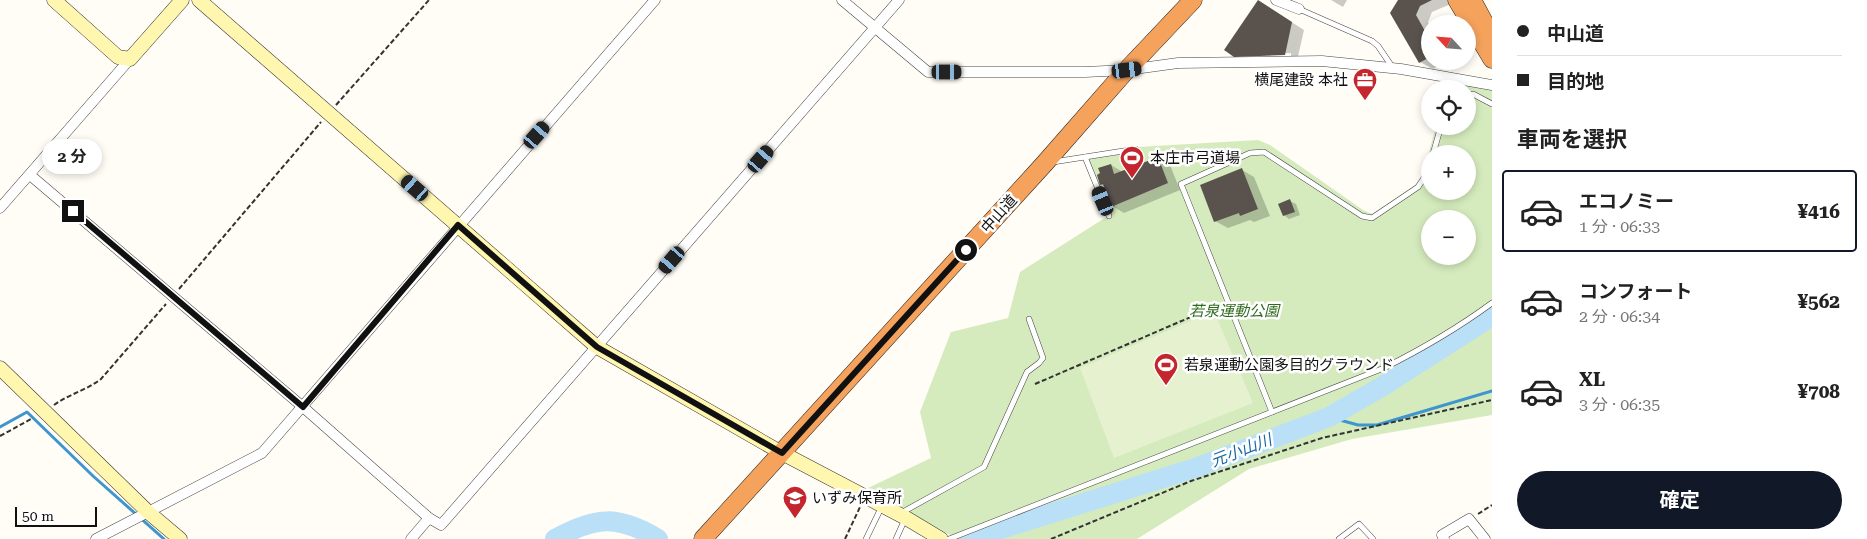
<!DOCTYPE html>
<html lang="ja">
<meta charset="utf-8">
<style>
:root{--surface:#fff;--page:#f6f6f6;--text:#222;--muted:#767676;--line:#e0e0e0;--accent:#111827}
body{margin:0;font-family:"Roboto Serif","Noto Sans JP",serif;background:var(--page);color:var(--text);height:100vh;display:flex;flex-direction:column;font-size:19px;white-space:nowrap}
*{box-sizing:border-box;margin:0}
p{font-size:16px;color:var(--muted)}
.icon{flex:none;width:28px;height:28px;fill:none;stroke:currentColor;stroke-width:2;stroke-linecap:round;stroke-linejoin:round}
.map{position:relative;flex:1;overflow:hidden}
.side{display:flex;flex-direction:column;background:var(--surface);width:375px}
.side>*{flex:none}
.banner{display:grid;align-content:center;height:110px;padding:0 25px;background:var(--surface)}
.needle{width:32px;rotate:296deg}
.tools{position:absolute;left:1421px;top:15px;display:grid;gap:10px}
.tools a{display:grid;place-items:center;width:55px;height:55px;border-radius:50%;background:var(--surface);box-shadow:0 2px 8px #0003;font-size:25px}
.scale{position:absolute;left:15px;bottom:12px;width:82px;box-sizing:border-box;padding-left:5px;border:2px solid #111;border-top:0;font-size:14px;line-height:18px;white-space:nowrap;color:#111;-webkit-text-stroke:4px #fff;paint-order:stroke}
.end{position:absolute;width:22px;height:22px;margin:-11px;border:6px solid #111;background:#fff;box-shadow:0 0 0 2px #fff}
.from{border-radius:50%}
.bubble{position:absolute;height:35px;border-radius:18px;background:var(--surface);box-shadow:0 2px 8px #0003;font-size:16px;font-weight:700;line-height:35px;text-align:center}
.car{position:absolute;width:15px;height:30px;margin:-15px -8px;border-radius:6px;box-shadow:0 0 4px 1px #0007;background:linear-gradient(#222 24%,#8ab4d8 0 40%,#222 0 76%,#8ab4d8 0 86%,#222 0)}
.banner b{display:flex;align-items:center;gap:18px;height:48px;font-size:19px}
.banner b+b{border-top:1px solid var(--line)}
.banner i{width:12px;height:12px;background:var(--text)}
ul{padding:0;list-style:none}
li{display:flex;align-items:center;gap:15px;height:82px;margin:0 10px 8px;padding:0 15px;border:2px solid transparent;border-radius:5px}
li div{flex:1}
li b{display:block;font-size:19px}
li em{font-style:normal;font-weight:700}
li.current{border-color:var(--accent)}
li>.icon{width:45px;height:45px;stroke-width:1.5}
h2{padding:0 25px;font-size:22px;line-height:60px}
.action{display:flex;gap:10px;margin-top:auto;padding:10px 25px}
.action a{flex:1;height:58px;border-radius:30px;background:var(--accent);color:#fff;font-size:20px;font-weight:700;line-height:58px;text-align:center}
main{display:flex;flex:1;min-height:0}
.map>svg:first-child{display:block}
.green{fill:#d5ebbd;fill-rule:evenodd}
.pitch{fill:#e6f2cf}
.shadow{fill:#0003}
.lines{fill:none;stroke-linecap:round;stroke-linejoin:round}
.stream{stroke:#3f96cf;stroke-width:3}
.river{stroke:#b9e0f7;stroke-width:20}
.building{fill:#5a524d}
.lane-casing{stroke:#444;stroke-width:6}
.street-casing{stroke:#444;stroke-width:11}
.secondary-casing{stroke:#333;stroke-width:15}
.highway-casing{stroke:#222;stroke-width:19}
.path{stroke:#333;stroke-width:2;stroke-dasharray:5 2.5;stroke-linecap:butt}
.lane{stroke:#fff;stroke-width:5}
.street{stroke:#fff;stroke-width:10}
.secondary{stroke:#fff6b0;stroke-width:14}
.highway{stroke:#f5a25d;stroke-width:18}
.route{stroke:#111;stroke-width:6}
.labels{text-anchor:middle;stroke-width:5;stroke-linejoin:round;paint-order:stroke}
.poi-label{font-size:15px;fill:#111;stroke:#fff;text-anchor:start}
.street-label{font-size:15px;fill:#111;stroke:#fff}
.park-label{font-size:15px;font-style:italic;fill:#2f6b1f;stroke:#fff}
.water-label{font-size:16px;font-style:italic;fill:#1768a6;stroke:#fff}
</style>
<main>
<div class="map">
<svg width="1492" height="539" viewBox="0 0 1492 539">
<rect width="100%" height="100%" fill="#fffdf5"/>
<path class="green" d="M1448 81 1492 89V415L1352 439 1249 469 1137 539H957L868 488 931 458 920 412 951 332 1008 318 1020 272 1111 214 1087 159 1138 152V147L1258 140 1270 145 1363 210 1372 214 1415 185 1423 175 1436 126H1468V89H1446ZM1430 154H1468V191H1430ZM1430 219H1468V256H1430Z"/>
<path class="pitch" d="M1214 311 1253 403 1114 458 1080 368Z"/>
<g class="shadow">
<path d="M1331 0H1347L1343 7Z"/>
<path d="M1400 0H1451L1453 3 1432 12 1428 22 1430 26V61H1446L1433 69 1420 62Z"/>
<path d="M1271 9 1304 30 1297 61 1238 58 1291 56V53L1237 56V57L1226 50Z"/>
<path d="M1158 158 1170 165 1180 190 1124 213 1112 206 1105 186 1101 184 1111 165 1123 172Z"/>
<path d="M1242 170 1254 177 1270 216 1254 222 1250 220 1228 228 1215 221Z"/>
<path d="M1290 201 1296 204 1300 215 1289 219 1284 215Z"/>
</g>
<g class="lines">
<g class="stream">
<path d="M1329 417 1358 425H1377L1492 391"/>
<path d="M0 427 27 412 93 476 164 539"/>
</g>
<g class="river">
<path d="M555 539C596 516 618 515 658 539"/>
<path d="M969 539 1195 468 1329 417 1383 386 1492 316"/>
</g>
</g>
<g class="building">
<path d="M1258 0 1292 22 1285 55 1234 57 1224 50Z"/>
<path d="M1398 0H1432L1420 6 1416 15 1430 40V57L1419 63 1390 13Z"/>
<path d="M1158 157 1168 183 1111 207 1103 184 1100 185 1097 175 1100 173 1098 168 1111 164 1114 174Z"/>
<path d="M1242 168 1258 209 1240 216 1239 213 1214 222 1200 185Z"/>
<path d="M1290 199 1295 212 1283 216 1278 204Z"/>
</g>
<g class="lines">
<defs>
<g id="lane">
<path d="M1299 9 1372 41 1378 46 1393 68"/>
<path d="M1468 96 1473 94 1492 104"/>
<path d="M1433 154 1441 126"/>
<path d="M1085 157 1109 216"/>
<path d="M1053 162 1136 149"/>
<path d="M1272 412 1181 184 1250 153 1264 152 1362 216 1372 218 1418 187 1426 175 1430 163"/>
<path d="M901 513 984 467 1027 372 1039 363 1043 358 1029 319"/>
<path d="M866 539 882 506"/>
<path d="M896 539 905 519"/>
<path d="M949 539 1384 368C1422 349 1458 328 1492 303"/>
<path d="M1339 539 1359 524 1373 539"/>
</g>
<g id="street">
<path d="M842 0 928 72H1085L1127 70 1178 63 1322 61 1401 69 1492 85"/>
<path d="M1276 0 1299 9"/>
<path d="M30 175 303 407 429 518 441 525 899 0"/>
<path d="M0 208 130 59"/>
<path d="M96 539 262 453 655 0"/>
<path d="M411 539 429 518"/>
<path d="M1444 539 1442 535 1469 519 1485 539"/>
</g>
<g id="secondary">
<path d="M54 0 118 57 130 59 182 0"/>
<path d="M199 0 597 347 782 453 906 518 941 539"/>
<path d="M0 368 148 512 180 539"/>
</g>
<g id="highway">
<path d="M1457 0 1492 59"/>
<path d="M1472 0 1491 35"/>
<path d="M703 539 1045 163 1123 74 1193 0"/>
</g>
</defs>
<use href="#lane" class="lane-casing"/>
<use href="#street" class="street-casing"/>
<use href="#secondary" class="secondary-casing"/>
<use href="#highway" class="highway-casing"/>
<g class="path">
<path d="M336 105 429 0"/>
<path d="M179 289 321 122"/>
<path d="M1035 384 1221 304"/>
<path d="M54 405C69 394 87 390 101 379L166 304"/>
<path d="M0 436 33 418"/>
<path d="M1478 514 1492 505"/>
<path d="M845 539 860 507"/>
<path d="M1051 539 1191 481 1322 438 1492 400"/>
</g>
<use href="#lane" class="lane"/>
<use href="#street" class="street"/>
<use href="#secondary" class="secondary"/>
<use href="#highway" class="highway"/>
</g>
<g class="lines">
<path class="route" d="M73 211 303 407 458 225 597 347 782 453 966 250"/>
</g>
<defs>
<symbol id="office-pin" viewBox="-11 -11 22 30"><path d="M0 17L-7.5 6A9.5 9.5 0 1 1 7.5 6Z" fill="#c4262e" stroke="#fff"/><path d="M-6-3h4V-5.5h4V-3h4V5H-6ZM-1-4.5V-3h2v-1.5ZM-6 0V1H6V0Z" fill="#fff"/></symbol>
<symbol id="stadium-pin" viewBox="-11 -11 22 30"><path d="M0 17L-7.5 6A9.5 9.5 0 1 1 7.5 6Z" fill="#c4262e" stroke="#fff"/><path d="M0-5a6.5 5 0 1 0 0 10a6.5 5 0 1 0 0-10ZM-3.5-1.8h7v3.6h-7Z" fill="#fff"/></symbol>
<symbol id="school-pin" viewBox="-11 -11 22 30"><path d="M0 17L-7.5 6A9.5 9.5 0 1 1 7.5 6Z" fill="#c4262e" stroke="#fff"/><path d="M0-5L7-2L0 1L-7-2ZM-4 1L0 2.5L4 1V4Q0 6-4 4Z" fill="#fff"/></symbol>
</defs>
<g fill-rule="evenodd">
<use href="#office-pin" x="1351" y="66" width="28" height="38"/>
<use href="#stadium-pin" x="1118" y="144" width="28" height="38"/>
<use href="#stadium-pin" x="1152" y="351" width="28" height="38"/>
<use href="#school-pin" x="781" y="484" width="28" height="38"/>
</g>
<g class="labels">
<g class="poi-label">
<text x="1348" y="85" text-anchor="end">横尾建設 本社</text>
<text x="1150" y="163">本庄市弓道場</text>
<text x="1184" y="370">若泉運動公園多目的グラウンド</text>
<text x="812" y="503">いずみ保育所</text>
</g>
<g class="street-label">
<text transform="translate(999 214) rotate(-48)" y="5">中山道</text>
</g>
<g class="park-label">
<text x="1234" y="316">若泉運動公園</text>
</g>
<g class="water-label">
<text transform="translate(1241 450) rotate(-21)" y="6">元小山川</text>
</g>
</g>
</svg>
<div class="tools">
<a><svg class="needle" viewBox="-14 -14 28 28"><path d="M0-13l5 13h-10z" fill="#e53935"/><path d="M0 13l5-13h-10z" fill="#767676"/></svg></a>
<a><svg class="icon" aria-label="locate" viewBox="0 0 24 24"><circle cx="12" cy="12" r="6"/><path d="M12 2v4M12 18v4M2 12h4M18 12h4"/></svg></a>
<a>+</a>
<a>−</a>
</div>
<div class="scale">50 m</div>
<i class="end from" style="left:966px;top:250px"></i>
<i class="end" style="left:73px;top:211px"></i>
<div class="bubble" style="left:42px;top:139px;width:60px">2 分</div>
<i class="car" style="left:1127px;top:70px;rotate:83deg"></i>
<i class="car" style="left:947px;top:72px;rotate:90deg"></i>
<i class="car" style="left:537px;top:135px;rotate:41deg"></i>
<i class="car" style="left:761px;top:159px;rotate:41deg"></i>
<i class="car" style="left:415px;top:188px;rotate:311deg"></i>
<i class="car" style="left:1103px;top:201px;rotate:337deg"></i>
<i class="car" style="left:672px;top:260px;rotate:221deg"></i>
</div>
<section class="side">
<div class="banner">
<b><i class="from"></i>中山道</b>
<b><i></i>目的地</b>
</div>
<h2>車両を選択</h2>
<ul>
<li class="current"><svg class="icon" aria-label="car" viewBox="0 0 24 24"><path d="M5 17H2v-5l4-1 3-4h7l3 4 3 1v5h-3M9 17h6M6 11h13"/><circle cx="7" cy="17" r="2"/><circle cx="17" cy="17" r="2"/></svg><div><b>エコノミー</b><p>1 分 · 06:33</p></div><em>¥416</em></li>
<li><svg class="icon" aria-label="car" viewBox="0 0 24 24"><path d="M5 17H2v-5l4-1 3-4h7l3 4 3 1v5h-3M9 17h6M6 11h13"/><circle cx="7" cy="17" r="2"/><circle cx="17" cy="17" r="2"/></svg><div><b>コンフォート</b><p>2 分 · 06:34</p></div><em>¥562</em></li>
<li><svg class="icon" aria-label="car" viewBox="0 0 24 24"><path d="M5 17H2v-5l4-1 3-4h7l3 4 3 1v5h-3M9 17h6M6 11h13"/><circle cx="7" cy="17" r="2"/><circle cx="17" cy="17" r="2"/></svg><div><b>XL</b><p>3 分 · 06:35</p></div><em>¥708</em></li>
</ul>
<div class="action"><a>確定</a></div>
</section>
</main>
